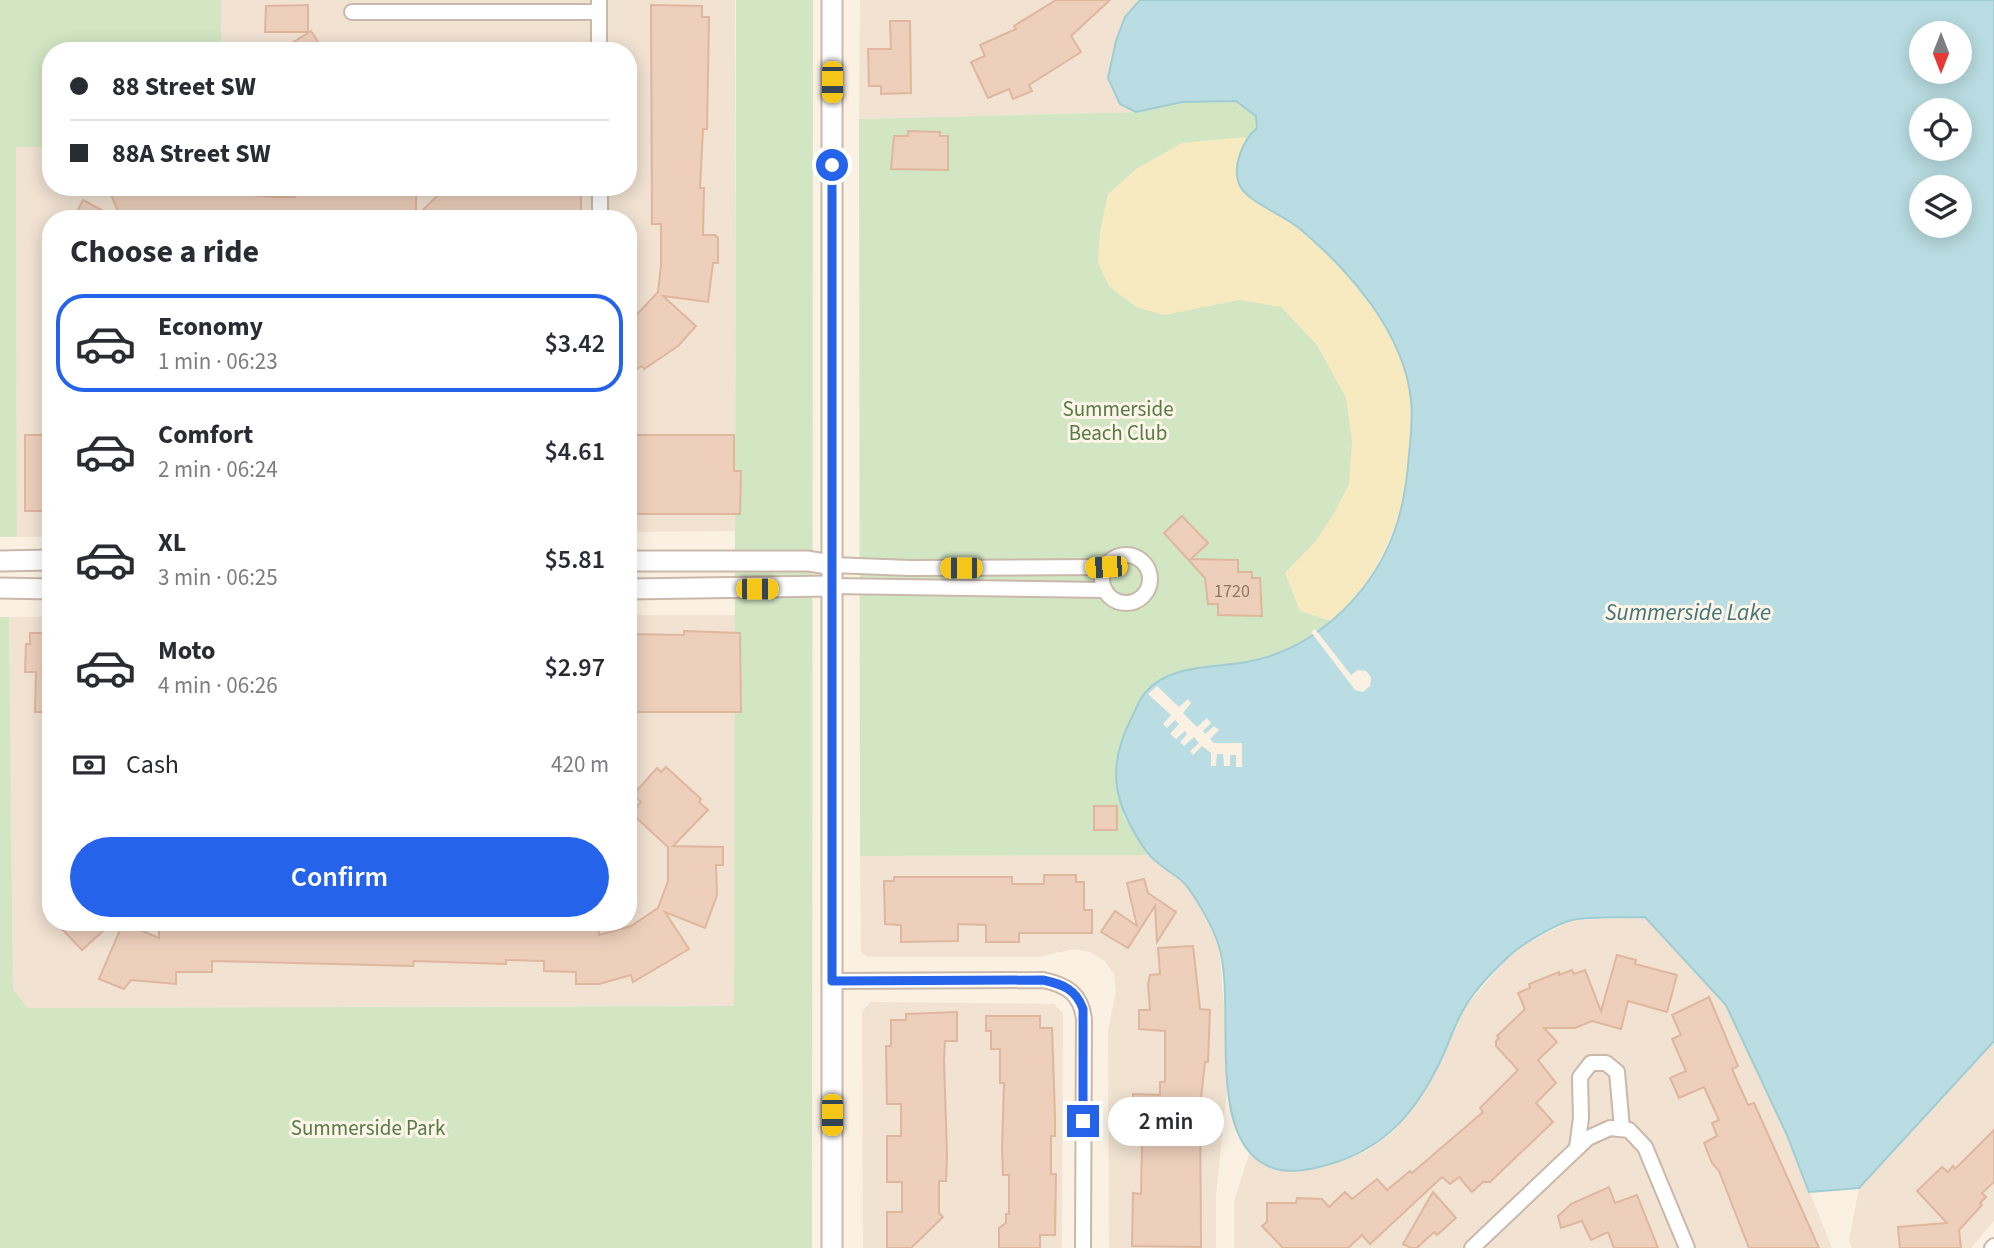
<!DOCTYPE html>
<meta charset="utf-8">
<style>
:root{--surface:#fff;--page:#f2f2f3;--text:#2b2b33;--muted:#7c7c81;--line:#e1e1e2;--accent:#2563eb}
body{margin:0;font-family:"Source Sans 3",sans-serif;background:var(--page);color:var(--text);height:100vh;display:flex;flex-direction:column;font-size:26px;white-space:nowrap}
*{box-sizing:border-box;margin:0}
p{font-size:23px;color:var(--muted)}
.icon{flex:none;width:38px;height:38px;fill:none;stroke:currentColor;stroke-width:2;stroke-linecap:round;stroke-linejoin:round}
.map{position:relative;flex:1;overflow:hidden}
.drawer{position:absolute;left:42px;top:210px;width:595px;height:721px;display:flex;flex-direction:column;background:var(--surface);border-radius:28px;box-shadow:0 4px 18px #0003}
.drawer>*{flex:none}
.banner{position:absolute;left:42px;top:42px;width:595px;height:154px;border-radius:28px;box-shadow:0 4px 18px #0003;display:grid;align-content:center;height:154px;padding:0 28px;background:var(--surface)}
.needle{width:46px;rotate:180deg}
.buttons{position:absolute;left:1909px;top:21px;display:grid;gap:14px}
.buttons a{display:grid;place-items:center;width:63px;height:63px;border-radius:50%;background:var(--surface);box-shadow:0 4px 18px #0003;font-size:35px}
.end{position:absolute;width:32px;height:32px;margin:-16px;border:9px solid #2563eb;background:#fff;box-shadow:0 0 0 4px #fff}
.from{border-radius:50%}
.bubble{position:absolute;height:49px;border-radius:24px;background:var(--surface);box-shadow:0 4px 18px #0003;font-size:23px;font-weight:600;line-height:49px;text-align:center}
.car{position:absolute;width:21px;height:42px;margin:-21px -10px;border-radius:9px;box-shadow:0 0 5px 2px #0007;background:linear-gradient(#f5c518 24%,#345 0 40%,#f5c518 0 76%,#345 0 86%,#f5c518 0)}
.banner b{display:flex;align-items:center;gap:24px;height:66px;font-size:26px}
.banner b+b{border-top:2px solid var(--line)}
.banner i{width:18px;height:18px;background:var(--text)}
ul{padding:0;list-style:none}
li{display:flex;align-items:center;gap:21px;height:98px;margin:0 14px 10px;padding:0 14px;border:4px solid transparent;border-radius:28px}
li div{flex:1}
li b{display:block;font-size:26px}
li em{font-style:normal;font-weight:600}
li.on{border-color:var(--accent)}
li>.icon{width:63px;height:63px;stroke-width:1.5}
h2{padding:0 28px;font-size:32px;line-height:84px}
.pay{display:flex;align-items:center;gap:18px;height:77px;padding:0 28px;font-size:26px}
.pay p{margin-inline-start:auto}
.action{display:flex;gap:14px;margin-top:auto;padding:14px 28px}
.action a{flex:1;height:80px;border-radius:42px;background:var(--accent);color:#fff;font-size:28px;font-weight:600;line-height:80px;text-align:center}
.map>svg:first-child{display:block}
.residential{fill:#f1e2d2}
.green{fill:#d2e6c3}
.sand{fill:#f7eac0}
.water{fill:#b9dde2;stroke:#a0ccd3;stroke-width:2;fill-rule:evenodd}
.pier{fill:#faf1e3}
.building{fill:#edcfbc;stroke:#dfb69e;stroke-width:2}
.lines{fill:none;stroke-linecap:round;stroke-linejoin:round}
.minor-casing{stroke:#cab8aa;stroke-width:18}
.tertiary-casing{stroke:#cab8aa;stroke-width:23}
.minor{stroke:#fff;stroke-width:14}
.tertiary{stroke:#fff;stroke-width:19}
.route{stroke:#2563eb;stroke-width:9}
.labels{text-anchor:middle;stroke-width:6;stroke-linejoin:round;paint-order:stroke}
.number-label{font-size:18px;fill:#8f7667}
.park-label{font-size:21px;fill:#577a47;stroke:#fdf5e8}
.water-label{font-size:23px;font-style:italic;fill:#43737b;stroke:#fdf5e8}
</style>
<div class="map">
<svg width="1994" height="1248" viewBox="0 0 1994 1248">
<rect width="100%" height="100%" fill="#faf1e3"/>
<g class="residential">
<path d="M221 0H735V531L628 532V219H51V537H17L16 147H51V187H628V51H221Z"/>
<path d="M860 0H1140L1125 17 1120 104 1136 112 859 119Z"/>
<path d="M628 615H736L734 1006 28 1008 13 989 9 617H51V922H628Z"/>
<path d="M1148 855 1187 884 1219 945 1229 1071 1216 1195V1248H1109L1108 1031 1116 991 1114 974 1105 961 1090 952 1073 949 1039 957H868L861 952 860 856Z"/>
<path d="M1645 917 1726 1005 1787 1135 1832 1248H1234V1201L1249 1154 1269 1167 1309 1170 1367 1151 1393 1132 1408 1114 1438 1066 1463 1010 1511 953 1568 921Z"/>
<path d="M870 1002 1054 1004 1063 1013 1062 1248H863L862 1012Z"/>
<path d="M1994 1041V1221L1971 1248H1852L1849 1240 1859 1188Z"/>
</g>
<g class="green">
<path d="M0 0H221V51H51V147H16L17 537H0Z"/>
<path d="M736 0H813L812 1248H0V617H9L13 989 28 1008 734 1006Z"/>
<path d="M1236 101 1256 116 1257 128 1382 320 1343 611 1311 637 1286 651 1251 661 1123 815 1148 855 860 856 859 119 1136 112 1182 102Z"/>
</g>
<path class="sand" d="M1246 137 1236 169C1240 177 1244 192 1250 197 1263 208 1282 215 1296 225 1313 238 1331 257 1345 274 1368 300 1391 330 1403 363 1432 443 1396 568 1331 621L1300 611 1285 573 1315 542 1333 515 1349 484 1352 441 1346 398 1317 345 1281 307 1239 300 1164 315 1136 307 1109 286 1098 263 1100 231 1108 194 1136 169 1182 143Z"/>
<path class="water" d="M1140 0H1994V1041L1859 1188 1809 1192 1787 1135 1726 1005 1645 917C1621 918 1595 916 1572 920 1557 923 1519 946 1509 956 1493 971 1472 993 1462 1012 1453 1028 1448 1046 1440 1062 1415 1113 1385 1148 1330 1164 1310 1170 1287 1175 1268 1166 1203 1137 1238 1001 1218 943 1213 928 1193 891 1182 881 1171 871 1155 864 1147 852 1114 806 1105 769 1132 717 1136 710 1139 699 1145 693 1168 664 1215 668 1247 662 1313 650 1369 597 1393 535 1403 510 1407 482 1409 455 1411 437 1413 418 1411 400 1404 332 1349 270 1299 228 1284 215 1248 202 1240 186 1231 167 1243 140 1257 128L1256 116 1236 101 1182 102 1136 112 1120 104 1108 78 1116 41 1125 17ZM1922 33H1960V72H1922ZM1922 110H1960V149H1922ZM1922 187H1960V226H1922Z"/>
<g class="pier">
<path d="M1315 629 1351 675 1358 670 1366 671 1371 677 1370 686 1363 692 1355 690 1311 632Z"/>
<path d="M1157 686 1179 707 1188 699 1191 703 1183 713 1197 727 1207 718 1211 723 1203 731 1205 734 1214 726 1219 730 1210 739 1214 743H1242V767H1236V755H1230V766H1224L1223 754H1217L1216 766H1211V753L1202 746 1193 755 1190 751 1199 743 1194 737 1184 746 1180 742 1187 734 1185 731 1176 739 1170 734 1179 724 1175 720 1167 728 1163 724 1171 715 1148 694Z"/>
</g>
<g class="building">
<path d="M1056 0H1110L1071 36 1081 52 1029 85 1032 91 1013 99 1009 89 988 98 971 62 985 56 980 45 1016 29 1014 26Z"/>
<path d="M308 5V32H265L266 6Z"/>
<path d="M651 5 702 6V17H709L707 129H703L700 188H704L703 235H715L718 238V263H713L708 302 663 296 696 326 678 346 644 369 642 366 635 370 628 361V324L658 292 661 266V224H652Z"/>
<path d="M890 21H910L911 93 881 94V86H869L868 49H891Z"/>
<path d="M311 31 324 51H279Z"/>
<path d="M908 131 940 132V136H948V170L891 169 894 136H908Z"/>
<path d="M108 187H222L240 189V194L272 197H295L296 191 338 189 372 190V194H416V217L442 191 518 193V187H581V219H121Z"/>
<path d="M83 200 118 219H73Z"/>
<path d="M25 435H48L51 511H25Z"/>
<path d="M628 435H734V471H741L740 514H628Z"/>
<path d="M1182 516 1208 543 1191 559 1238 560V572H1252V578H1260L1262 616 1218 615V604H1208L1205 578 1164 533Z"/>
<path d="M684 631 740 633 741 712H628V634L684 635Z"/>
<path d="M30 633H51V712H35L36 672H25L26 644H30Z"/>
<path d="M666 767 701 799 699 802 708 810 673 846 723 847V865H716L717 895 705 928 665 912 689 949 633 982 631 975 599 984H576V972L544 971V961L506 960V964L414 961 413 966 212 961V972H176V984L131 980 124 989 99 979 123 923 159 938V929L186 930V922H572V928H599V935L631 926 658 908 668 881V847L631 813 641 802 633 795 657 768 661 772Z"/>
<rect x="1094" y="806" width="23" height="24"/>
<path d="M1044 875H1076V882H1084V910H1092V933H1019V942H986V925L958 924V941L901 942V925L885 924 884 881H894V877H1012V884H1044Z"/>
<path d="M1144 879 1148 893 1176 912 1157 942 1155 906 1128 948 1101 932 1115 911 1137 926 1127 883Z"/>
<path d="M70 922H113L82 950 62 929Z"/>
<path d="M1193 946 1200 1009 1210 1010 1208 1062H1205L1200 1107 1201 1247 1132 1246 1133 1193 1141 1194 1142 1145H1133V1094L1160 1095V1082H1165V1031L1139 1029V1010H1150L1148 985 1150 975 1160 974 1158 948Z"/>
<path d="M1617 955 1636 960 1635 964 1677 975 1667 1012 1628 1001 1621 1029 1592 1021 1575 1028H1544L1557 1042 1538 1060 1556 1083 1536 1103 1553 1122 1490 1182H1483L1472 1192 1459 1177 1450 1184 1442 1177 1370 1244 1362 1235 1348 1248H1283L1262 1226 1267 1222V1203H1296L1297 1198 1322 1199 1329 1207 1345 1192 1352 1199 1377 1179 1387 1190 1410 1171 1412 1173 1483 1112 1480 1108 1518 1070 1496 1046V1041L1499 1038 1497 1036 1525 1009 1518 993 1530 988 1529 984 1559 972V975L1572 970 1574 974 1585 970 1601 1011Z"/>
<path d="M1709 997 1738 1066 1732 1069 1748 1105 1754 1103 1819 1248H1749L1719 1171 1712 1163 1704 1143 1717 1136 1712 1123 1719 1120 1704 1087 1679 1098 1670 1078 1686 1071 1672 1039 1681 1035 1672 1015Z"/>
<path d="M957 1012V1041H945L944 1060 947 1155 946 1181H939V1213L943 1217 911 1248H887V1212H902V1182H887V1136H901V1104H887L886 1046H891V1020H906V1014Z"/>
<path d="M986 1016H1040V1028H1052L1055 1116V1136H1051V1174H1056L1055 1235H1040V1248H999V1228L1006 1223V1214H1009V1175H1003L1002 1149 1004 1083H1000V1049H991V1031H986Z"/>
<path d="M1994 1130V1182L1982 1193 1986 1197 1980 1203 1982 1205 1959 1230 1961 1248H1900L1898 1227 1947 1223 1917 1191 1942 1167 1948 1172 1953 1166 1955 1169Z"/>
<path d="M1609 1187 1615 1203 1637 1195 1658 1248H1614L1608 1232 1591 1240 1582 1221 1561 1228 1558 1216 1571 1204Z"/>
<path d="M1433 1192 1456 1218 1437 1235 1434 1232 1417 1248H1411L1403 1244Z"/>
</g>
<g class="lines">
<defs>
<g id="minor">
<path d="M352 12H599"/>
<path d="M599 51V0"/>
<path d="M600 187V219"/>
<circle cx="1126" cy="579" r="24"/>
<path d="M832 565 910 568 1106 567"/>
<path d="M832 586 1105 590"/>
<path d="M833 981 1043 980C1067 985 1081 994 1084 1019L1083 1248"/>
<path d="M1577 1147 1581 1118 1580 1077 1591 1063H1606L1617 1072 1622 1128"/>
<path d="M1472 1248 1588 1138 1610 1128 1629 1130 1645 1147 1687 1248"/>
<path d="M1992 1248 1994 1246"/>
</g>
<g id="tertiary">
<path d="M832 0V1248"/>
<path d="M0 561 51 560"/>
<path d="M628 561H808L832 565"/>
<path d="M0 588 51 589"/>
<path d="M628 589 832 586"/>
</g>
</defs>
<use href="#minor" class="minor-casing"/>
<use href="#tertiary" class="tertiary-casing"/>
<use href="#minor" class="minor"/>
<use href="#tertiary" class="tertiary"/>
</g>
<g class="lines">
<path class="route" d="M832 165V981L1043 980C1062 984 1076 989 1083 1009V1121"/>
</g>
<g class="labels">
<g class="number-label">
<text x="1232" y="597">1720</text>
</g>
<g class="park-label">
<text x="1118" y="416">Summerside<tspan x="1118" dy="24">Beach Club</tspan></text>
<text x="368" y="1135">Summerside Park</text>
</g>
<g class="water-label">
<text x="1688" y="620">Summerside Lake</text>
</g>
</g>
</svg>
<div class="buttons">
<a><svg class="needle" viewBox="-14 -14 28 28"><path d="M0-13l5 13h-10z" fill="#e53935"/><path d="M0 13l5-13h-10z" fill="#7c7c81"/></svg></a>
<a><svg class="icon" aria-label="locate" viewBox="0 0 24 24"><circle cx="12" cy="12" r="6"/><path d="M12 2v4M12 18v4M2 12h4M18 12h4"/></svg></a>
<a><svg class="icon" aria-label="layers" viewBox="0 0 24 24"><path d="M12 4l9 5-9 5-9-5zM3 14l9 5 9-5"/></svg></a>
</div>
<i class="end from" style="left:832px;top:165px"></i>
<i class="end" style="left:1083px;top:1121px"></i>
<div class="bubble" style="left:1108px;top:1097px;width:116px">2 min</div>
<i class="car" style="left:832px;top:82px;rotate:180deg"></i>
<i class="car" style="left:1106px;top:567px;rotate:266deg"></i>
<i class="car" style="left:961px;top:568px;rotate:270deg"></i>
<i class="car" style="left:757px;top:589px;rotate:90deg"></i>
<i class="car" style="left:832px;top:1115px;rotate:180deg"></i>
<div class="banner">
<b><i class="from"></i>88 Street SW</b>
<b><i></i>88A Street SW</b>
</div>
<section class="drawer">
<h2>Choose a ride</h2>
<ul>
<li class="on"><svg class="icon" aria-label="car" viewBox="0 0 24 24"><path d="M5 17H2v-5l4-1 3-4h7l3 4 3 1v5h-3M9 17h6M6 11h13"/><circle cx="7" cy="17" r="2"/><circle cx="17" cy="17" r="2"/></svg><div><b>Economy</b><p>1 min · 06:23</p></div><em>$3.42</em></li>
<li><svg class="icon" aria-label="car" viewBox="0 0 24 24"><path d="M5 17H2v-5l4-1 3-4h7l3 4 3 1v5h-3M9 17h6M6 11h13"/><circle cx="7" cy="17" r="2"/><circle cx="17" cy="17" r="2"/></svg><div><b>Comfort</b><p>2 min · 06:24</p></div><em>$4.61</em></li>
<li><svg class="icon" aria-label="car" viewBox="0 0 24 24"><path d="M5 17H2v-5l4-1 3-4h7l3 4 3 1v5h-3M9 17h6M6 11h13"/><circle cx="7" cy="17" r="2"/><circle cx="17" cy="17" r="2"/></svg><div><b>XL</b><p>3 min · 06:25</p></div><em>$5.81</em></li>
<li><svg class="icon" aria-label="car" viewBox="0 0 24 24"><path d="M5 17H2v-5l4-1 3-4h7l3 4 3 1v5h-3M9 17h6M6 11h13"/><circle cx="7" cy="17" r="2"/><circle cx="17" cy="17" r="2"/></svg><div><b>Moto</b><p>4 min · 06:26</p></div><em>$2.97</em></li>
</ul>
<div class="pay"><svg class="icon" aria-label="cash" viewBox="0 0 24 24"><path d="M3 7h18v10H3z"/><circle cx="12" cy="12" r="2"/></svg>Cash<p>420 m</p></div>
<div class="action"><a>Confirm</a></div>
</section>
</div>
